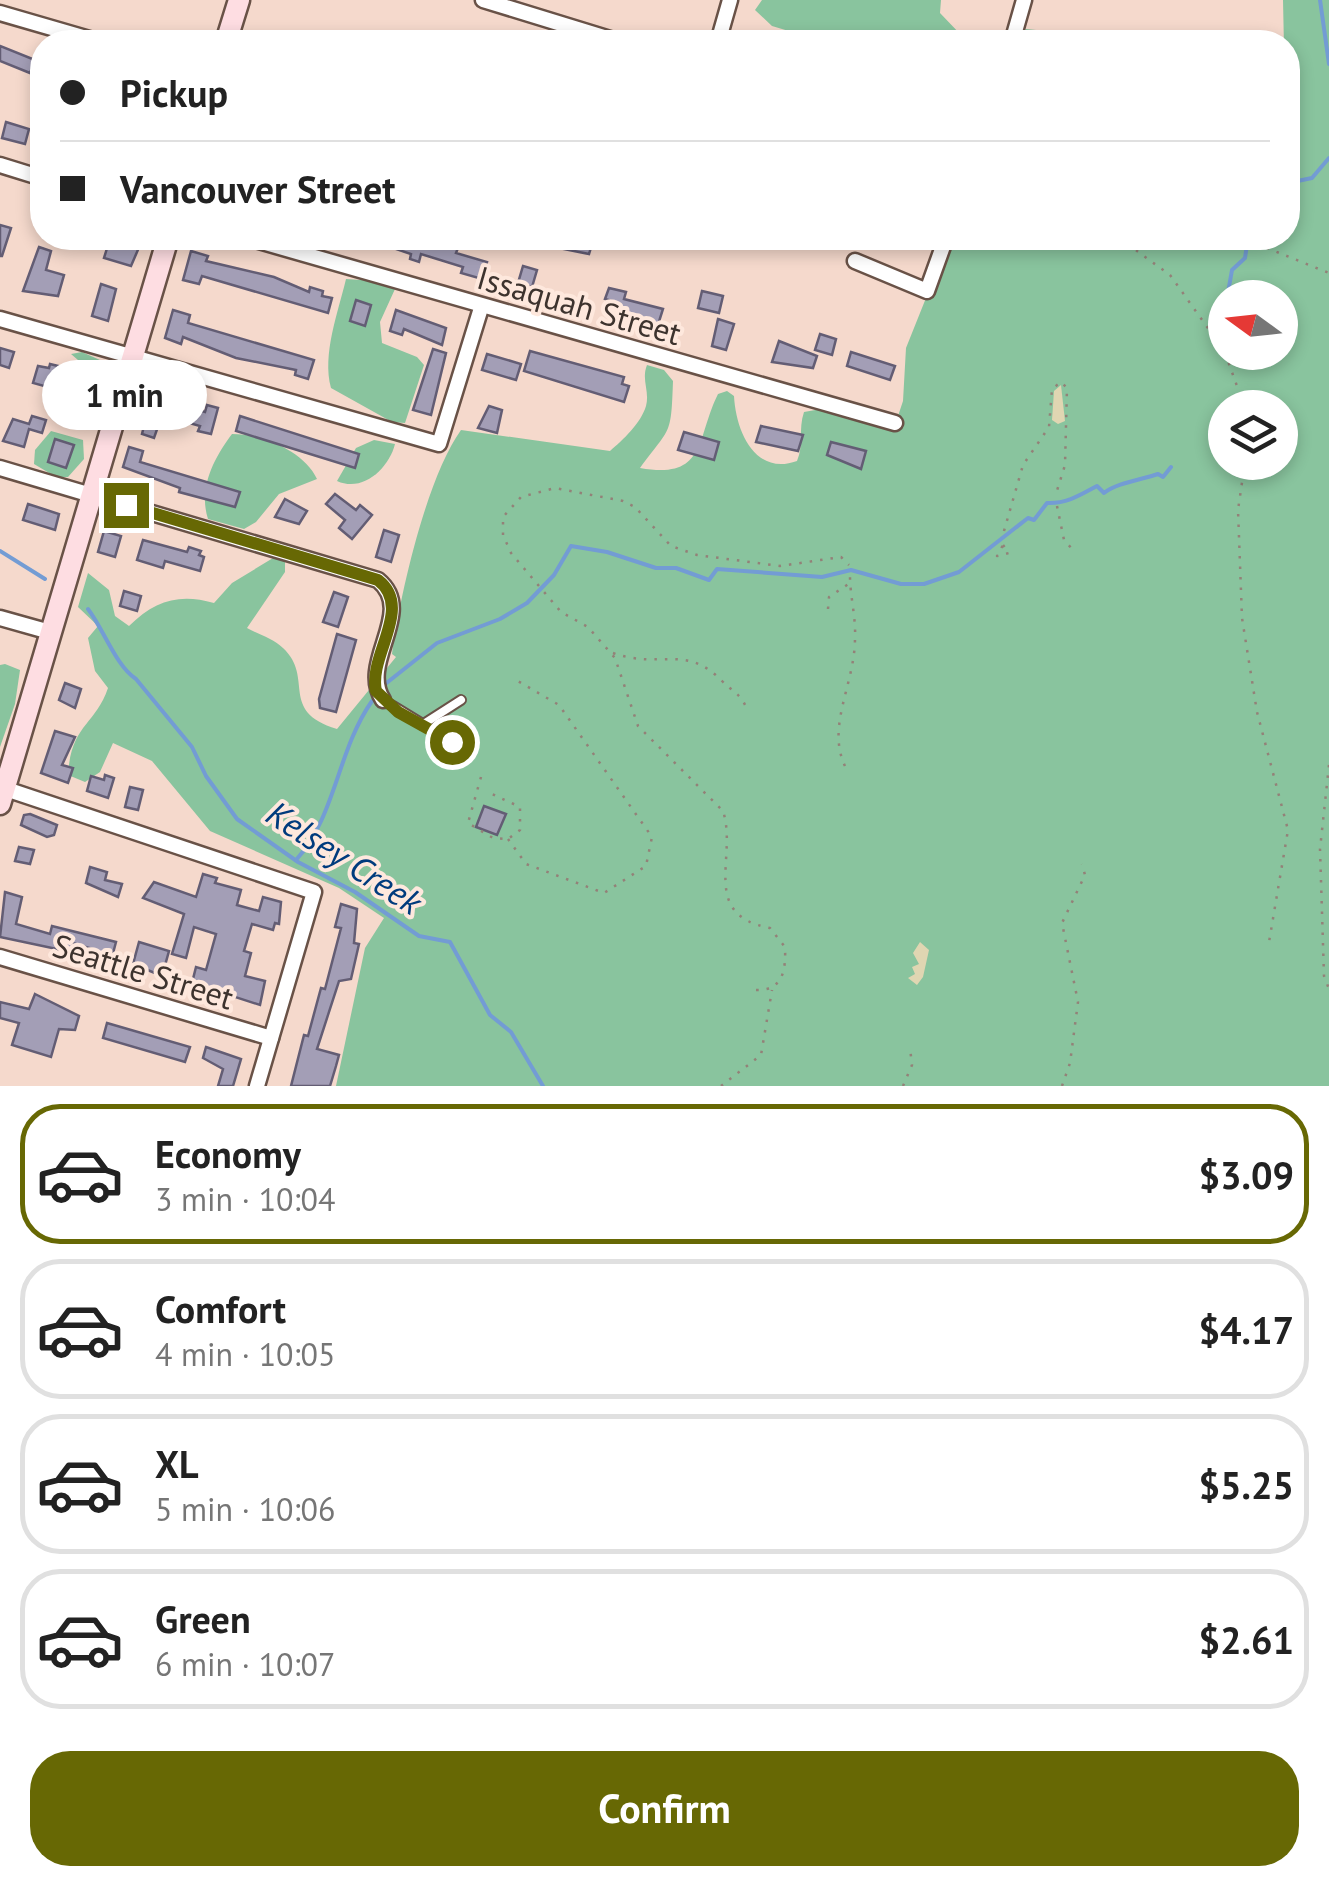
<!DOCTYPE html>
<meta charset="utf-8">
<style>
:root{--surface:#fff;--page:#f6f6f6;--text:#222;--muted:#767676;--line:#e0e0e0;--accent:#676804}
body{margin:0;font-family:"PT Sans",sans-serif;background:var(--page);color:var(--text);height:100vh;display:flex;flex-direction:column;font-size:38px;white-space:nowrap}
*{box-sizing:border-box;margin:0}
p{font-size:32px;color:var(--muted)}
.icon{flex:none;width:55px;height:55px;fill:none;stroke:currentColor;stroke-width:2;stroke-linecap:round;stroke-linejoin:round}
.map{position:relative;height:1086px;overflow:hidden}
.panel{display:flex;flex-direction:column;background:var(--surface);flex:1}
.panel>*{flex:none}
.hud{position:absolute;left:30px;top:30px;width:1270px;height:220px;border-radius:40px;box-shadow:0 5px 15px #0003;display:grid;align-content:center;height:220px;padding:0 30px;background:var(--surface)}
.needle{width:65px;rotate:285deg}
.buttons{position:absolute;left:1208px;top:280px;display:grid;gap:20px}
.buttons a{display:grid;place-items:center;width:90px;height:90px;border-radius:50%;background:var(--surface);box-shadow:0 5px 15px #0003;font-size:50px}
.end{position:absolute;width:45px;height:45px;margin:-22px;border:12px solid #676804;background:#fff;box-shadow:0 0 0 5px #fff}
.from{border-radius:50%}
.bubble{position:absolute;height:70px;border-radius:35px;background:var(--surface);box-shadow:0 5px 15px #0003;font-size:32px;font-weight:700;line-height:70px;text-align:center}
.hud b{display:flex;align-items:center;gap:35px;height:95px;font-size:38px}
.hud b+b{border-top:2px solid var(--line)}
.hud i{width:25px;height:25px;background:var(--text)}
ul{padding:18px 0 0;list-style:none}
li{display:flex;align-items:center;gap:30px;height:140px;margin:0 20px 15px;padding:0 10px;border:5px solid var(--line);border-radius:40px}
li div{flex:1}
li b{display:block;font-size:38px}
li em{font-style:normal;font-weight:700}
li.on{border-color:var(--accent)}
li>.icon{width:90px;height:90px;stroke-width:1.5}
.button{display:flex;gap:20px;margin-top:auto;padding:20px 30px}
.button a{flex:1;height:115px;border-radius:40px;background:var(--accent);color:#fff;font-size:40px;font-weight:700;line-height:115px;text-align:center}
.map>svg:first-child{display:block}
.green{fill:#89c49e;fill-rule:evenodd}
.sand{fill:#e0d6b2}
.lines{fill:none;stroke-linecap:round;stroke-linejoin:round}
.stream{stroke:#739cd4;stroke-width:4}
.building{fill:#a39eb6;stroke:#635d74;stroke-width:2.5}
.lane-casing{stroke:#695247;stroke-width:12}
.street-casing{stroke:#695247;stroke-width:19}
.secondary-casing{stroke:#695247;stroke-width:25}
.path{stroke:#938178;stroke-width:2.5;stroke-dasharray:2.5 8;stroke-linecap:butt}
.lane{stroke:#fff;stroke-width:8}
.street{stroke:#fff;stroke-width:14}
.secondary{stroke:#fedde2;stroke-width:20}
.route{stroke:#676804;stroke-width:12}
.labels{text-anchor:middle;stroke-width:8;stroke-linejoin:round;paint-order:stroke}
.street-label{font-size:32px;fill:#3d332e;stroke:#fee8dd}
.water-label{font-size:35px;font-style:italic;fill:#003b7d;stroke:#fee8dd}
</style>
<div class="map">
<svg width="1329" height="1086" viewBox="0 0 1329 1086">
<rect width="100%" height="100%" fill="#f5d9cc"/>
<g class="green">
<path d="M762 0H941L940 13 962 36 1004 42 1026 29 1096 36 1145 30 1159 42H905L854 32H792L772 26 755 10Z"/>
<path d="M1283 0H1329V1086H336L365 948 384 918 339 888 210 831 152 761 113 743 100 772 85 782 68 775C71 724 95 726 108 688L95 671 88 638 98 626 78 607 88 573 109 590 115 616 129 626C155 600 180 593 214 603L232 583 278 555 285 558V572L247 628C258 634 274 639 283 648 315 678 278 711 337 729L396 657 392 654C400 594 427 477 461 430L610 451C623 440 641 423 646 406 650 391 641 380 647 365L664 370 673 381C671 437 671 426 640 468 707 480 696 438 718 394L727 391 734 396C736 433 756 476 797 461 804 445 798 430 804 412L821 409 894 428 903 401 906 348 950 238H1288ZM1225 298H1280V352H1225ZM1225 408H1280V462H1225Z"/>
<path d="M346 279 376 281 395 289 380 322 382 343 417 357 424 365 405 423 392 422 331 388C322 354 338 313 346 279Z"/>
<path d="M82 352 109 364 94 421 70 425 49 415 48 403 60 391 75 401 92 372 71 354Z"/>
<path d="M51 431 83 440 84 459 68 477H56L34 464 35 450Z"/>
<path d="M232 434C262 434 304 451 317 479L279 494 256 522 244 529 208 519C198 488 214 458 232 434Z"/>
<path d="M374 440 395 444C389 468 363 493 337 481L356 448Z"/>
<path d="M5 664 20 670 15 704 0 747V665Z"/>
</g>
<g class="sand">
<path d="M1061 385 1065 421 1058 424 1052 420 1054 391Z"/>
<path d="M920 942 929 950 923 977 917 985 908 978 915 974 912 967 919 964 913 953Z"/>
</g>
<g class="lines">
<g class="stream">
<path d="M1320 0 1329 64"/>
<path d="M1288 183 1312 178 1329 158"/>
<path d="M1227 298 1232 270 1245 258 1248 238"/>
<path d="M1224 324 1225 323"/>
<path d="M0 551 45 579"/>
<path d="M88 609C104 630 116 666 136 679L192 747 206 776 237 819 298 862 355 892 419 936 450 942 490 1015 511 1032 543 1086"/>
<path d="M384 685 437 643 500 619 527 603 554 575 571 546 607 552 656 568H676L709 580 717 569 822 577 851 570 901 584H924L959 572 1028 518 1034 520 1047 503C1067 504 1082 494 1097 486L1104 493C1117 483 1140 480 1158 474L1163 477 1171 467"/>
<path d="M296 860C336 816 337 751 372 701"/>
</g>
</g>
<g class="building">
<path d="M0 46 35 60 30 73 0 61Z"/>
<path d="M6 122 29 129 25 144 2 138Z"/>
<path d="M0 225 11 228 2 256H0Z"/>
<path d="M92 238 127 240 143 238 131 266 104 258 108 245Z"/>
<path d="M364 238H434L458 248 456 253 487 262 482 279 461 273 463 267 421 254 419 262 410 259 411 254Z"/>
<path d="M562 238 593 241 589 254 559 248Z"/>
<path d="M39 247 51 251 46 270 64 275 58 296 23 291Z"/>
<path d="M191 251 208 256 206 261 274 277 309 292 310 287 323 291 322 296 332 298 328 313 202 276 199 284 183 280Z"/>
<path d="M523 266 537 270 532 287 518 283Z"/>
<path d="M101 284 116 289 108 321 92 316Z"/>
<path d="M609 288 626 292 624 299 663 309 657 328 644 324 646 319 610 308 612 301 605 299Z"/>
<path d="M702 291 723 296 719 313 698 308Z"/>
<path d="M356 300 371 305 365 326 350 321Z"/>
<path d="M173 310 190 315 188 323 314 360 308 379 295 375 296 370 236 358 183 337 181 344 165 338Z"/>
<path d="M396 310 446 328 442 345 404 329 402 335 390 331Z"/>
<path d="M718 319 734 324 726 350 712 346Z"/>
<path d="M820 334 836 339 832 355 815 350Z"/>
<path d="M779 341 817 356 813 368 772 362Z"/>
<path d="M0 348 14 352 9 368 0 365Z"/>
<path d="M433 349 446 353 431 415 413 410Z"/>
<path d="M530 351 624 377 622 384 629 386 624 402 524 371Z"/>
<path d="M851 352 895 366 890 380 847 366Z"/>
<path d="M487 354 521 364 516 380 482 370Z"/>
<path d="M50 364 62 367 55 389 33 383 38 366 49 368Z"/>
<path d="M145 395 205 412 207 405 218 408 211 434 198 431 200 426 162 415 154 438 142 434 146 418 139 416Z"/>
<path d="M55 403 73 408 70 420 52 415Z"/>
<path d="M489 406 502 410 497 433 478 428Z"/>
<path d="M32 416 46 420 42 433 29 429 24 447 3 441 13 419 29 424Z"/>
<path d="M240 416 359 454 355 468 236 431Z"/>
<path d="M761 426 803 435 798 451 756 442Z"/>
<path d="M684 432 719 442 714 460 678 450Z"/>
<path d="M55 439 74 445 66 468 48 462Z"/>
<path d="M831 442 866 451 861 469 827 455Z"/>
<path d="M129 447 143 451 140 462 240 492 235 507 179 492 180 488 123 467Z"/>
<path d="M335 494 356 510 360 505 372 515 352 539 339 528 345 520 326 504Z"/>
<path d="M285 499 307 511 299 524 275 517Z"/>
<path d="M28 504 59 514 55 530 23 520Z"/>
<path d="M384 530 399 535 391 562 376 557Z"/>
<path d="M104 531 121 536 115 557 98 552Z"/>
<path d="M143 540 187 552 189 547 201 551 199 555 204 557 200 571 165 561 163 568 137 560Z"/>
<path d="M124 591 141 596 137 611 120 606Z"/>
<path d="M334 592 348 597 338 627 323 622Z"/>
<path d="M337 634 356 640 336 712 320 708 319 699Z"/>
<path d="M65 683 81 689 75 708 59 700Z"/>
<path d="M55 731 75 737 62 765 73 768 68 783 41 773Z"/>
<path d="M105 775 114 778 108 798 87 791 91 776 104 780Z"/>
<path d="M130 787 143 790 138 810 125 807Z"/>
<path d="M484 806 506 814 497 835 476 827Z"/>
<path d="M30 814 57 825 54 835 47 837 21 825 24 815Z"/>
<path d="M19 847 34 850 30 864 15 861Z"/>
<path d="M90 867 107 872 105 880 122 884 118 897 86 883Z"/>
<path d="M203 874 217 878 215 883 241 890 237 905 259 911 263 897 281 902 279 924 275 923 273 930 252 924 244 951 251 953 245 976 265 981 260 1005 192 983 196 967 206 970 216 934 194 927 186 958 172 954 184 914 143 898 154 882 196 897Z"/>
<path d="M5 892 22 897 16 924 50 934 52 926 116 942 111 961 94 956 96 950 73 943 71 952 0 937Z"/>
<path d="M341 904 357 909 354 943 359 944 351 979 339 981 317 1049 339 1055 336 1066 330 1086H291L304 1035 308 1036 321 988 325 989 341 928 335 927Z"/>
<path d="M139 942 169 951 162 976 133 964Z"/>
<path d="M35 994 79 1016 75 1030 59 1029 51 1057 12 1045 19 1023 0 1018V1002L29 1009Z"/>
<path d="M107 1023 190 1047 185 1062 103 1038Z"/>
<path d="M206 1047 241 1059 233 1086H218L223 1069 203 1058Z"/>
</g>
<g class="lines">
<defs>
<g id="lane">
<path d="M383 700 452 742"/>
<path d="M422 725 461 700"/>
</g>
<g id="street">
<path d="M483 0 620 42"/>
<path d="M0 13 100 42"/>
<path d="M718 42 730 0"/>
<path d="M1012 42 1024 0"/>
<path d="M0 165 42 178"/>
<path d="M248 238 895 423"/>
<path d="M855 261 927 291 946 238"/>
<path d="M0 319 439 444 481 308"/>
<path d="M0 468 378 580C417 612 358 662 383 700"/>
<path d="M0 618 50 632"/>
<path d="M0 787 314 892 257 1086"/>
<path d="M0 957 271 1038"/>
</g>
<g id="secondary">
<path d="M226 42 239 0"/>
<path d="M0 804 168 238"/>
</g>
</defs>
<use href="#lane" class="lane-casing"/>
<use href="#street" class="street-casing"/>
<use href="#secondary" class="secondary-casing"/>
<g class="path">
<path d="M1119 238 1170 275 1225 352"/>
<path d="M1242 238H1244"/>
<path d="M1257 244 1329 273"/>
<path d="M1225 353 1245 408"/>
<path d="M1245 462 1238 510 1242 618 1257 712 1288 830 1268 948"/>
<path d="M1057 506 1064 540 1073 550"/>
<path d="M1004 531 1023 465 1049 427 1052 389 1061 382 1067 388 1065 465 1055 497"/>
<path d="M1003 545 1009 553 997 556Z"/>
<path d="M828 609 829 597 850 583"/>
<path d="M613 653C661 670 685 643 722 681 733 692 740 693 747 709"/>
<path d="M1329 765 1320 849 1324 976 1329 989"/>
<path d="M845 766C826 726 855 684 855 638 856 617 850 596 850 576"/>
<path d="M481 777 468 823 493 838 508 839 520 830V807L492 794"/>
<path d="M508 839 526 864 604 893 646 866 652 837 559 705 516 680"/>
<path d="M756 990C783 991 786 970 785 947L770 928C699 915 738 857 723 811L638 726 615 658 588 627 561 612 511 553 503 535V517L521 497 555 488 623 501 635 507 671 546 697 555 780 566 841 557 849 565"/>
<path d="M721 1086 761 1055 772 990"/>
<path d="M903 1086 912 1065 910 1048"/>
<path d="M1062 1086 1070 1063 1078 1002 1062 923 1085 875 1082 864"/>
</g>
<use href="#lane" class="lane"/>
<use href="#street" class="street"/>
<use href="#secondary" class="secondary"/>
</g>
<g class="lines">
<path class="route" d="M126 505 378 580C414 608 368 655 376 691L398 712 452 742"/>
</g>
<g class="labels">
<g class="street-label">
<text transform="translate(579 306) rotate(16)" y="11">Issaquah Street</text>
<text transform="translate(143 972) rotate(17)" y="11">Seattle Street</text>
</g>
<g class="water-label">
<text transform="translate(344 858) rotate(33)" y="12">Kelsey Creek</text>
</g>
</g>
</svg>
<div class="buttons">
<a><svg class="needle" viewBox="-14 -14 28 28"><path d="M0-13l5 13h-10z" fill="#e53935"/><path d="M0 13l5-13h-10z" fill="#767676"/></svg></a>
<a><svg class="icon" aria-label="layers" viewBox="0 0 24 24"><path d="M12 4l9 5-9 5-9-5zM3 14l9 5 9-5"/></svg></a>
</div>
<i class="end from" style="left:452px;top:742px"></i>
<i class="end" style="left:126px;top:505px"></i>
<div class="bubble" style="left:42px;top:360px;width:165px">1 min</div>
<div class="hud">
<b><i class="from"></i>Pickup</b>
<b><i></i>Vancouver Street</b>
</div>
</div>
<section class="panel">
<ul>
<li class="on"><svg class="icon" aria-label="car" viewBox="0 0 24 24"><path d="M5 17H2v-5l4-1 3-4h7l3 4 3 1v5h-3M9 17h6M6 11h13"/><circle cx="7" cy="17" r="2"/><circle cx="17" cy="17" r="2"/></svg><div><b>Economy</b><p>3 min · 10:04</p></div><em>$3.09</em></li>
<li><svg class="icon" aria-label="car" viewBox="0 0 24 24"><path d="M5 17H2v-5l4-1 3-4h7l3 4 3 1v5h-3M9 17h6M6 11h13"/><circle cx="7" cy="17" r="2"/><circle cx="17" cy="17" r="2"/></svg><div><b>Comfort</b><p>4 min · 10:05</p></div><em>$4.17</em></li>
<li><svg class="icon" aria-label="car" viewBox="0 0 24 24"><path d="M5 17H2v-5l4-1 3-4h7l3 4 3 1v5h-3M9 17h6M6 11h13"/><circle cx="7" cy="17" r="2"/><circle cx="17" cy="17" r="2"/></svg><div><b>XL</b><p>5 min · 10:06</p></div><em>$5.25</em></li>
<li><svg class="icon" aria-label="car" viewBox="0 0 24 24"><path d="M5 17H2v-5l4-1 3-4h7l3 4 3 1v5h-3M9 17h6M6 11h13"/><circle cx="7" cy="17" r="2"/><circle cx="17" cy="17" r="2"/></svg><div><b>Green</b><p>6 min · 10:07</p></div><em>$2.61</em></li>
</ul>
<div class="button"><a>Confirm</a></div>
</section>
